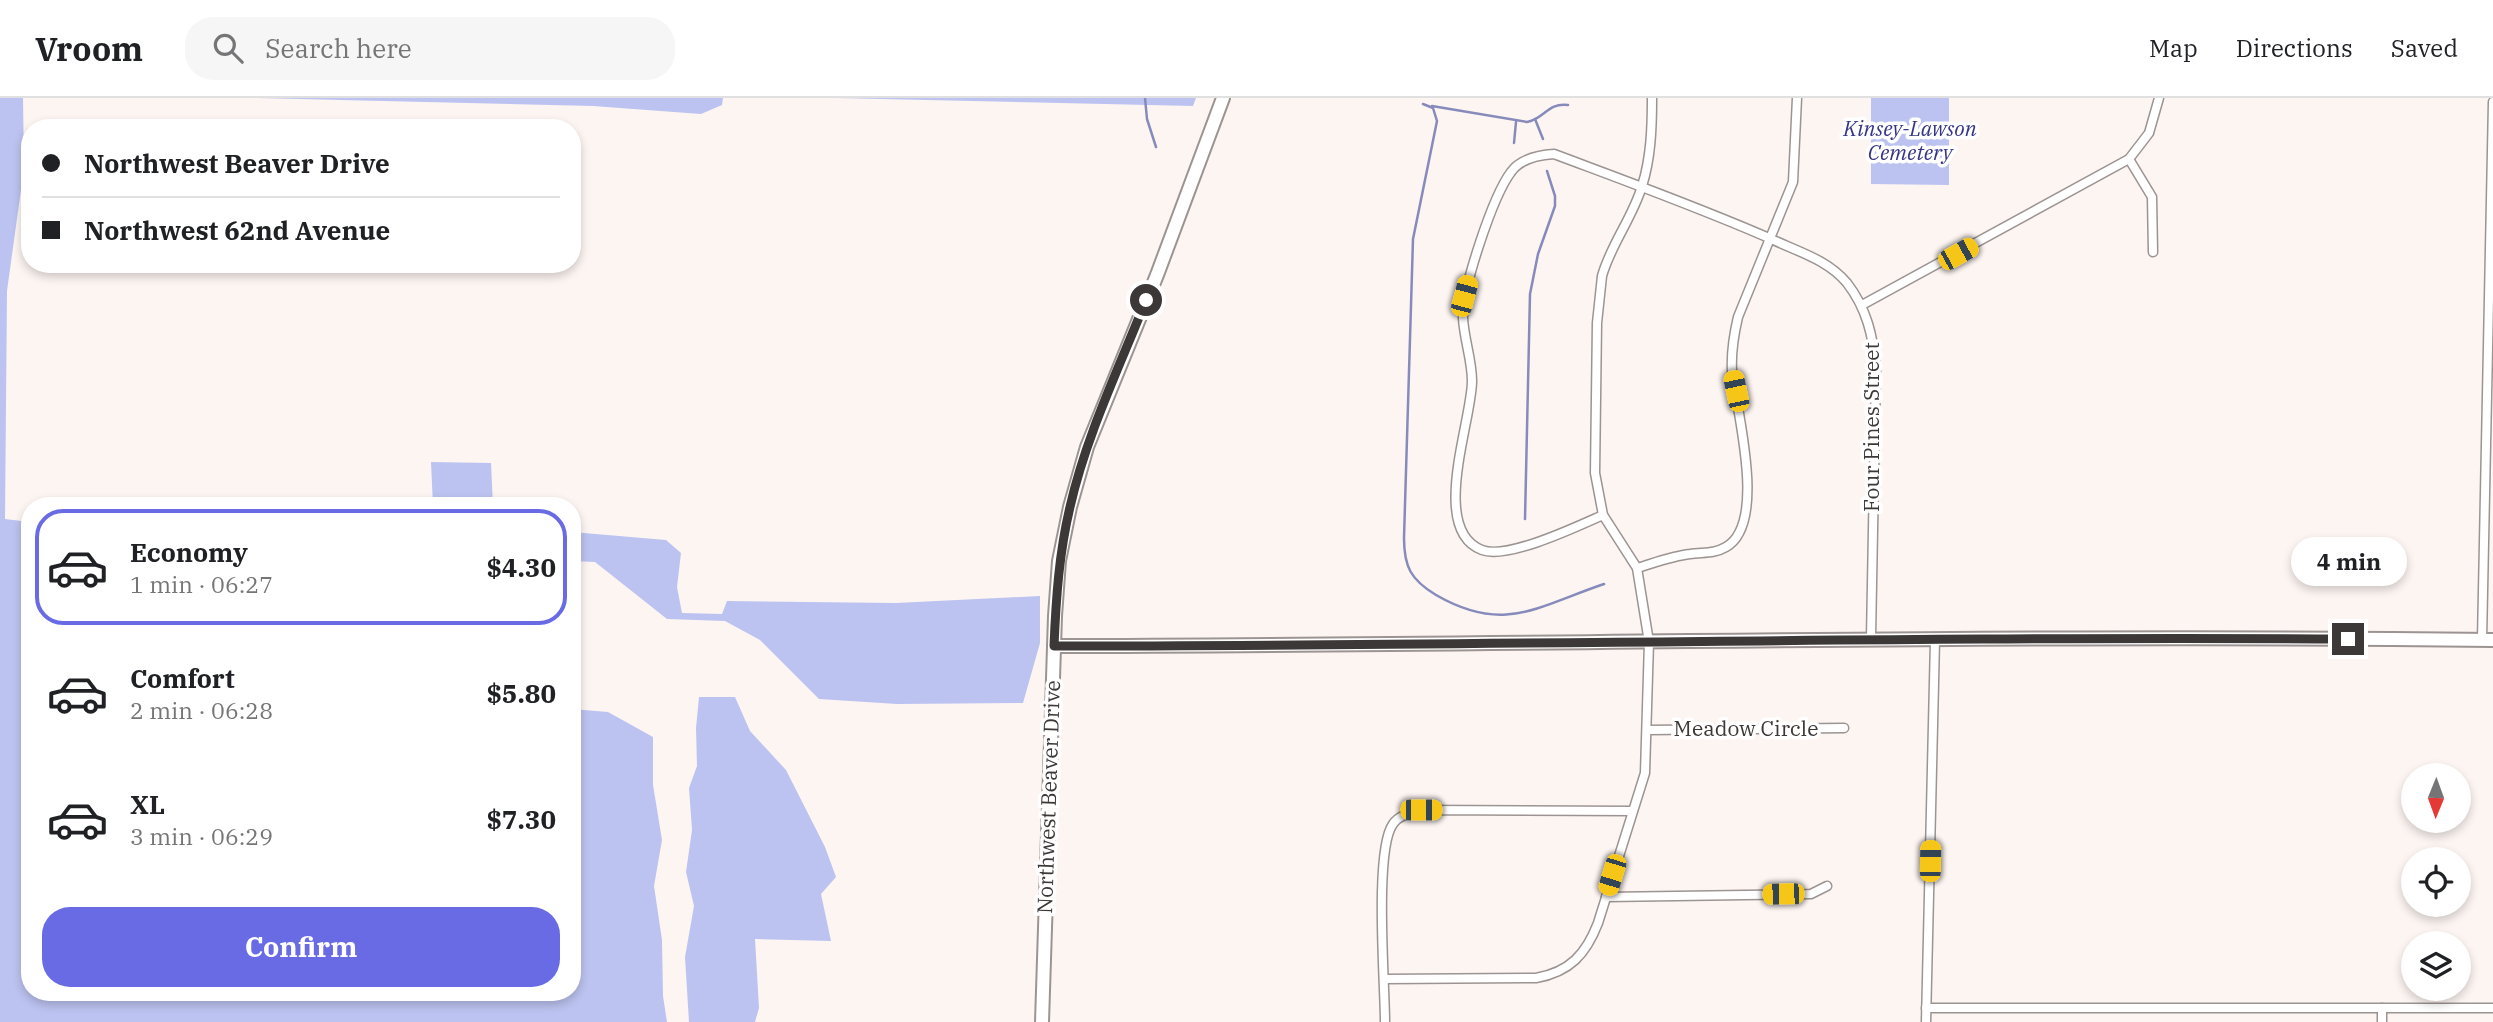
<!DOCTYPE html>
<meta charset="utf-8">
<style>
:root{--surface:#fff;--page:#f6f6f6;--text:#202124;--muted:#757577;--line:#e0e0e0;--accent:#696be5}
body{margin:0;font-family:"IBM Plex Serif",serif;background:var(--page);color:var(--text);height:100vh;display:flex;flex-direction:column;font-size:26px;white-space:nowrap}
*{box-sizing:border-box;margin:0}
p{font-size:23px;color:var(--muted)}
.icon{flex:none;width:38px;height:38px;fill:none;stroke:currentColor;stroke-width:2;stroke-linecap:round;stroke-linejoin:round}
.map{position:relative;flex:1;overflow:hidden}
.panel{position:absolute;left:21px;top:399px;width:560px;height:504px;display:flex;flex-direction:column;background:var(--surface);border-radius:28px;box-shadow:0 4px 10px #0003}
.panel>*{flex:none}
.guide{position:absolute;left:21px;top:21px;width:560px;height:154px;border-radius:28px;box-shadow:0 4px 10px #0003;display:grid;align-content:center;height:154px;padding:0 21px;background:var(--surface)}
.needle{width:46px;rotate:181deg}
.buttons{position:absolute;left:2401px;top:665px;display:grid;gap:14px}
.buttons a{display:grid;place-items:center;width:70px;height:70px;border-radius:50%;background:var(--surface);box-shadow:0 4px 10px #0003;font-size:35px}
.end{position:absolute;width:32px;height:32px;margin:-16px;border:9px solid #3c3837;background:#fff;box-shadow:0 0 0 4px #fff}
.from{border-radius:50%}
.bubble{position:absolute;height:49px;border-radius:24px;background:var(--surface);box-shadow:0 4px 10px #0003;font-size:23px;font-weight:700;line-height:49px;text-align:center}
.car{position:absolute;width:21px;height:42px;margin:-21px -10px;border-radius:9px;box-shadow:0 0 5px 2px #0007;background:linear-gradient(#f5c518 24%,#345 0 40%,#f5c518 0 76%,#345 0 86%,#f5c518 0)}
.guide b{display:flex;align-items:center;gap:24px;height:66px;font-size:26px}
.guide b+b{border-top:2px solid var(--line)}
.guide i{width:18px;height:18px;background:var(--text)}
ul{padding:12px 0 0;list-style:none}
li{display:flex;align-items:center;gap:21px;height:116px;margin:0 14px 10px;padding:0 7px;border:4px solid transparent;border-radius:28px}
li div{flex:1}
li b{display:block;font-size:26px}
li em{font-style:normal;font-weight:700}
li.on{border-color:var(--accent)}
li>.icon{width:63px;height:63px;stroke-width:1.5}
.primary-button{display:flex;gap:14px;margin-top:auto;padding:14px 21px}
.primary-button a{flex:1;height:80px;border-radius:28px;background:var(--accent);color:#fff;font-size:28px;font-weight:700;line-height:80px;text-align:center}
header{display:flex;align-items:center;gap:42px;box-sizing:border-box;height:98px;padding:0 35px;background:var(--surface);border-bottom:2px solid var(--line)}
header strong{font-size:33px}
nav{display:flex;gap:38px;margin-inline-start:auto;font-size:24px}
.search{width:490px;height:63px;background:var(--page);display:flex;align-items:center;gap:18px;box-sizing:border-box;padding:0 24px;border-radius:28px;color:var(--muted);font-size:26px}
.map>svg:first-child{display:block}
.green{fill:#bcc3f0}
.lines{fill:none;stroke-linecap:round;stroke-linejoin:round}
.stream{stroke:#868bbc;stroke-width:2.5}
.street-casing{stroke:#9c9492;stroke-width:11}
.secondary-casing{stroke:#9c9492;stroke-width:16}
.street{stroke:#fff;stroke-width:8}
.secondary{stroke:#fff;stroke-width:12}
.route{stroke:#3c3837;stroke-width:9}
.labels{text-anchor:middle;stroke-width:7;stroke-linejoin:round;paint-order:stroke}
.park-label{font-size:21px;font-style:italic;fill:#353485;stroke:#fff}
.street-label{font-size:21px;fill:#3c3837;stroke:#fff}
</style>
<header>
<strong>Vroom</strong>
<div class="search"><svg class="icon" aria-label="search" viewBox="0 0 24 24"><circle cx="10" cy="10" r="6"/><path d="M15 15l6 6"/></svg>Search here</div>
<nav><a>Map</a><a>Directions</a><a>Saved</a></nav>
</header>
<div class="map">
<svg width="2493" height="924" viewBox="0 0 2493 924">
<rect width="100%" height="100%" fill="#fdf5f2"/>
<g class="green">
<path d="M0 0H23L24 70 7 193 5 421 30 424V894H572V611L608 614 653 639V687L662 742 654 788 662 842 663 898 667 924H0Z"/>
<path d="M257 0H723L722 7 701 16 593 8Z"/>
<path d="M836 0H1196L1193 8Z"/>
<path d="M1871 0H1949V87L1871 86Z"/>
<path d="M431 364 491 365 493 408H433Z"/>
<path d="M572 434 666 442 681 455 677 489 682 515 722 516 727 503 896 505 1040 498V545L1023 605 897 606 819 601 760 542 725 523 667 521 595 464 572 463Z"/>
<path d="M699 599H735L750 633 786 672 825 749 836 779 821 796 831 843 755 841 759 910 755 924H689L685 859 694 808 686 774 692 732 689 690 697 668 696 630Z"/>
</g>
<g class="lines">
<g class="stream">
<path d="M1145 0 1147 21 1156 49"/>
<path d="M1423 6 1433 10 1437 23 1413 141 1404 440C1404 469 1411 482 1436 497 1504 536 1536 509 1604 486"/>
<path d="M1432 8 1527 24C1544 21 1548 4 1568 7"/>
<path d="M1535 21 1543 41"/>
<path d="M1514 45 1516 24"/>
<path d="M1525 421 1530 196 1538 156 1555 108V98L1547 73"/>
</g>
<defs>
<g id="street">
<path d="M2129 61 2152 99 2153 154"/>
<path d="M1862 207 2129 61 2149 35 2159 0"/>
<path d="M1603 417C1578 428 1507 462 1482 452 1429 432 1472 323 1472 283 1472 262 1464 241 1463 220 1462 190 1493 98 1511 74 1520 61 1539 57 1554 56 1626 83 1698 109 1769 140 1796 153 1827 161 1847 185 1867 211 1873 238 1876 270L1871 540"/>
<path d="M1637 470C1654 465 1672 458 1690 456 1703 454 1714 456 1726 449 1768 425 1736 311 1732 273 1731 255 1734 236 1738 219L1793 84 1797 0"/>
<path d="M2482 542 2493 4"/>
<path d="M1647 632 1844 630"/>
<path d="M1606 799 1811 796 1827 788"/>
<path d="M1385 881 1536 880C1570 874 1586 856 1598 825L1645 675 1649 544 1637 470 1603 417 1595 375 1597 225 1602 178C1611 146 1633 119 1642 88 1651 60 1652 29 1652 0"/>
<path d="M1926 910H2493"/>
<path d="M1385 924C1385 886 1374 752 1393 726 1399 717 1411 715 1421 712L1632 713"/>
<path d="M1926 924 1935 542"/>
<path d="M2382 924V910"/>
</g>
<g id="secondary">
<path d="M1054 548C1534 547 2013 536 2493 542"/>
<path d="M1042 924 1055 518 1059 463 1070 409 1087 349 1157 177 1223 0"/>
</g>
</defs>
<use href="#street" class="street-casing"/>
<use href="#secondary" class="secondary-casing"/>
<use href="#street" class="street"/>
<use href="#secondary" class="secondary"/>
</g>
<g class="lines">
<path class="route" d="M1146 202C1119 270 1086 338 1070 409 1059 455 1056 501 1054 548 1485 548 1916 538 2348 541"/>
</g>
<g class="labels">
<g class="park-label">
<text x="1910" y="38">Kinsey-Lawson<tspan x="1910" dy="24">Cemetery</tspan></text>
</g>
<g class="street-label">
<text transform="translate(1872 329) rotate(-90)" y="7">Four Pines Street</text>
<text x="1746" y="638">Meadow Circle</text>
<text transform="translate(1049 699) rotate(-88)" y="7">Northwest Beaver Drive</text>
</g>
</g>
</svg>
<div class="buttons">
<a><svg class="needle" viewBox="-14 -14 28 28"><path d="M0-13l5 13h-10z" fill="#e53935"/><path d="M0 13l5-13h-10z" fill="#757577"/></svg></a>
<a><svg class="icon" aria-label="locate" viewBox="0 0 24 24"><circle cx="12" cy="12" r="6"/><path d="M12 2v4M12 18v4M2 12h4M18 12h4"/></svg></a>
<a><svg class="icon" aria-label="layers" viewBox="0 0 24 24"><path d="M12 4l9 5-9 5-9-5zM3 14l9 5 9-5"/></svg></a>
</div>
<i class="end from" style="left:1146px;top:202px"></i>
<i class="end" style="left:2348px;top:541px"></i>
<div class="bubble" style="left:2291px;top:439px;width:116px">4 min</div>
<i class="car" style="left:1958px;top:156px;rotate:61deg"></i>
<i class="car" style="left:1464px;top:198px;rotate:15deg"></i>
<i class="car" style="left:1736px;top:293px;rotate:348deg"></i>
<i class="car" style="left:1421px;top:712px;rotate:90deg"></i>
<i class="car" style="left:1930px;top:763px;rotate:1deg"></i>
<i class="car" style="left:1612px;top:777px;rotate:197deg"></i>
<i class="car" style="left:1783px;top:796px;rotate:269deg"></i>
<div class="guide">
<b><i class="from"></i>Northwest Beaver Drive</b>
<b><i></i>Northwest 62nd Avenue</b>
</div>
<section class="panel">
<ul>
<li class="on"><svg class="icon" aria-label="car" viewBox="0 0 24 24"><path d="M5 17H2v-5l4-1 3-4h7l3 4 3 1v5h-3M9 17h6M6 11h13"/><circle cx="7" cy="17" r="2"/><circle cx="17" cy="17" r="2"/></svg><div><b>Economy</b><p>1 min · 06:27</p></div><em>$4.30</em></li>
<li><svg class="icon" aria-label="car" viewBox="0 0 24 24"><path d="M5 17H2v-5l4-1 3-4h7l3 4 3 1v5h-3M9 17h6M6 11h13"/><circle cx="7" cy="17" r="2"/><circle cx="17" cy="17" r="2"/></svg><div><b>Comfort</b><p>2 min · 06:28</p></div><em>$5.80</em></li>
<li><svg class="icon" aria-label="car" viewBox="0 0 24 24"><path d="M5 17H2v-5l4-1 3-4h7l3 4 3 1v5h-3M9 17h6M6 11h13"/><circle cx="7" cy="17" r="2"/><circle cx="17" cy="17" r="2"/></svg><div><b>XL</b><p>3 min · 06:29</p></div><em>$7.30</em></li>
</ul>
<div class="primary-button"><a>Confirm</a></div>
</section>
</div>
